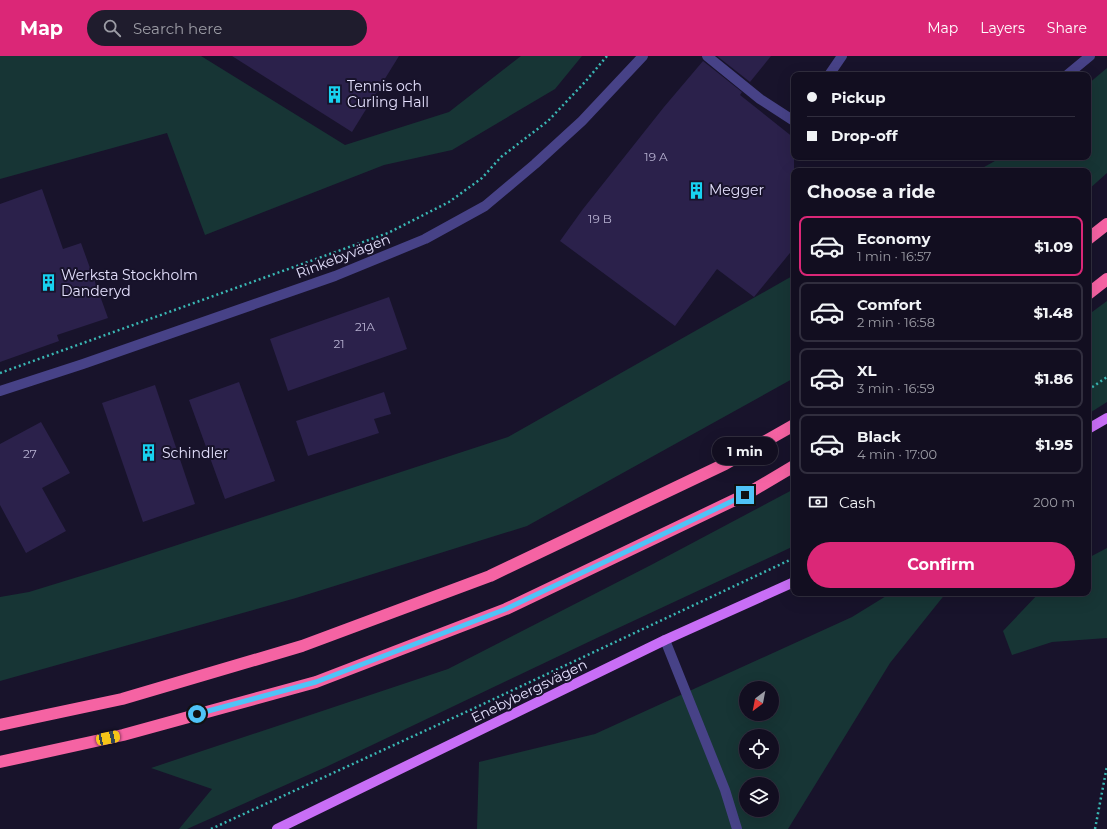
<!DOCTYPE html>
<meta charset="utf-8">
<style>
:root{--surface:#120e20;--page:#1f1c2d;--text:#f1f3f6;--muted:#9c9ca5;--line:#312e3e;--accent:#db2777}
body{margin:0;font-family:Montserrat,sans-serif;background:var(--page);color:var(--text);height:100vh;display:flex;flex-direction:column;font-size:15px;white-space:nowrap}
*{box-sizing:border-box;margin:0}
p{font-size:13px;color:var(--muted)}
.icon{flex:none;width:22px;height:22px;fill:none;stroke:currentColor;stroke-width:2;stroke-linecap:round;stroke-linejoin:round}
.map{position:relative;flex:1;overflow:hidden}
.drawer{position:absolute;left:791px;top:112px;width:300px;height:428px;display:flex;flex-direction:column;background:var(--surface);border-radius:8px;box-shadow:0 4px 16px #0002,0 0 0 1px var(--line)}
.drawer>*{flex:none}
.guide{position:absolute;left:791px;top:16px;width:300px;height:88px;border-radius:8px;box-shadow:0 4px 16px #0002,0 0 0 1px var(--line);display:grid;align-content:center;height:88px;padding:0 16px;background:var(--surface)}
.needle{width:26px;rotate:212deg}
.fabs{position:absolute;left:739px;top:625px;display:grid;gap:8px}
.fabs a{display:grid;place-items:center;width:40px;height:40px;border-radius:50%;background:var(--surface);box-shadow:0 4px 16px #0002,0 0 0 1px var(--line);font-size:20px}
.end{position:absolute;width:18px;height:18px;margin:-9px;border:5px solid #4fc3f7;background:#111;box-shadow:0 0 0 2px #111}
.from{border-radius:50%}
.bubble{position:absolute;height:28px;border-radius:14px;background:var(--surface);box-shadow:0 4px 16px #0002,0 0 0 1px var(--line);font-size:13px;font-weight:700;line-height:28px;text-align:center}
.car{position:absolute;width:12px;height:24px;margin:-12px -6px;border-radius:5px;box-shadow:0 0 3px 1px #0007;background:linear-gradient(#f5c518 24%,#345 0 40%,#f5c518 0 76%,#345 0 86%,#f5c518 0)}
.guide b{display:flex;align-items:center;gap:14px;height:38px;font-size:15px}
.guide b+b{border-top:1px solid var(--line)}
.guide i{width:10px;height:10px;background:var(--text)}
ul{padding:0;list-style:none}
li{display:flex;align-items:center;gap:12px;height:60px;margin:0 8px 6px;padding:0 8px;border:2px solid var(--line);border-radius:8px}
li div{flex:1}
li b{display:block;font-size:15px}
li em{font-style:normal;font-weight:700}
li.on{border-color:var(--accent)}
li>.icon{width:36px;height:36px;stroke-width:1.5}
h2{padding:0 16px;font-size:18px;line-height:48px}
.pay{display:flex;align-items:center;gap:10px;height:44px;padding:0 16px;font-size:15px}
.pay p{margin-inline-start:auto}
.primary-button{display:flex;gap:8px;margin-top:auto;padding:8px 16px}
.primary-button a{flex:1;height:46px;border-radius:24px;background:var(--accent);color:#fff;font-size:16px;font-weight:700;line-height:46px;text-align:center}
header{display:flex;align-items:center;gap:24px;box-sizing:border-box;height:56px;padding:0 20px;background:var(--accent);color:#fff}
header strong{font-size:19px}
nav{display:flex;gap:22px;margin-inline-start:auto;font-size:14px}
.search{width:280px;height:36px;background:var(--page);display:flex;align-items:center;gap:10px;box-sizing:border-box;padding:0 14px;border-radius:22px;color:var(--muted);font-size:15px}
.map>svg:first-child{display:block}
.green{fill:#173535;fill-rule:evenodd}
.building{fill:#2b214b}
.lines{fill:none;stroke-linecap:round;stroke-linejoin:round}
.path{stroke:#3ab7b4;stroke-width:2.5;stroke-dasharray:2 3;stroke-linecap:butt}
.minor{stroke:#474287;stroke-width:10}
.major{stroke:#c86ef6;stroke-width:10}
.highway{stroke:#f563a3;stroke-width:12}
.route{stroke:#4fc3f7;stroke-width:5}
.labels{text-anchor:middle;stroke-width:4;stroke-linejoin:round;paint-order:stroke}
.number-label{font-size:12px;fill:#b6b0d0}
.poi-label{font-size:14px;fill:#e4e0fd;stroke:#18132b;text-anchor:start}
.street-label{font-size:14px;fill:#e4e0fd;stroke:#18132b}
</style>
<header>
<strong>Map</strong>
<div class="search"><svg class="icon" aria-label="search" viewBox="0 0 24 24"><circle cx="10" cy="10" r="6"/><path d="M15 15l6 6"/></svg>Search here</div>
<nav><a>Map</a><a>Layers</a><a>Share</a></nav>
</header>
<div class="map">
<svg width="1107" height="773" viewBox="0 0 1107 773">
<rect width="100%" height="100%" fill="#18132b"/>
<g class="green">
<path d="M0 0H201L345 89 449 56 521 0H582L555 33 452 94 384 109 205 179 167 77 0 123Z"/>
<path d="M1107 12V117L1088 134V115H977L1002 101H1088V28Z"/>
<path d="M794 219V322L527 470 296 542 0 625V541L29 536 107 512 508 381Z"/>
<path d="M1107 245V346L1088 358V259Z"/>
<path d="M794 433V490L601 580 326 711 187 773H179L212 733 151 712 448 613 651 509Z"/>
<path d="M1107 492V582L1052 586 1012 599 1003 575 1039 537H1088V502Z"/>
<path d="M891 537H946L890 607 788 773H477L479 706 595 678 852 561ZM746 632H772V658H746ZM746 680H772V706H746ZM746 728H772V754H746Z"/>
</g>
<g class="building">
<path d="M232 0H399L352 76Z"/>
<path d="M717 0H771L750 26Z"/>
<path d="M703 5 742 36 740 39 794 82V192L754 241 717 213 675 270 560 185 583 153 664 51Z"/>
<path d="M42 133 63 193 81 187 108 262 57 279 59 285 0 306V148Z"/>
<path d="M389 241 407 293 288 335 270 283Z"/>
<path d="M239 326 275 425 225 443 189 344Z"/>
<path d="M155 329 195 448 143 466 102 347Z"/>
<path d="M384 336 391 358 374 363 379 377 308 400 296 365Z"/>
<path d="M41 366 70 417 42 432 66 475 26 497 0 449V388Z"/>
</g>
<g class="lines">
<g class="path">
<path d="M0 317 388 177 449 146 482 122 501 101 548 65 585 26 607 0"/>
<path d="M1088 334 1107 321"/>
<path d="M211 773 479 650 794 502"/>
<path d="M1095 773 1107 710"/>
</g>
<g class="minor">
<path d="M707 0 760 43 794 65"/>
<path d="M829 19 842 0"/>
<path d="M1067 19 1090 0"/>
<path d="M0 335 83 308 335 220 425 183 485 150 535 108 582 65 643 0"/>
<path d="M665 584 725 734 737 773"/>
</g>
<g class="major">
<path d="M1088 373 1107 362"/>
<path d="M277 773 665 584 794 526"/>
</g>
<g class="highway">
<path d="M1088 183 1107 168"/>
<path d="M1088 238 1107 223"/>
<path d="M0 669 122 643 302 590 490 520 725 408 794 369"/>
<path d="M0 706 123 679 316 626 506 553 745 439 794 410"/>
</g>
</g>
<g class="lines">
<path class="route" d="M197 658 316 626 506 553 745 439"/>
</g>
<defs>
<symbol id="building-bare" viewBox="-9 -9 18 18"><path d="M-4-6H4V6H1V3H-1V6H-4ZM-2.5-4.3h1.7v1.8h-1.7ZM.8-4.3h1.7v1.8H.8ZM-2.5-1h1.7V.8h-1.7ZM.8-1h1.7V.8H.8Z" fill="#18d2f0" stroke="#18132b" stroke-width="2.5" paint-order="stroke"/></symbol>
</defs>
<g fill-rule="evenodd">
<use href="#building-bare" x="322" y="26" width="25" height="25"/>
<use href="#building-bare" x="684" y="122" width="25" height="25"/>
<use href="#building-bare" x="36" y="214" width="25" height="25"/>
<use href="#building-bare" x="136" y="384" width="25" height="25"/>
</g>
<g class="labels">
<g class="number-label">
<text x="656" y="105">19 A</text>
<text x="600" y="167">19 B</text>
<text x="365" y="275">21A</text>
<text x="339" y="292">21</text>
<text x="30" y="402">27</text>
</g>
<g class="poi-label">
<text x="347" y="35">Tennis och<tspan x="347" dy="16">Curling Hall</tspan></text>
<text x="709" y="139">Megger</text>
<text x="61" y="224">Werksta Stockholm<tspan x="61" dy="16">Danderyd</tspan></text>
<text x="162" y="402">Schindler</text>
</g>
<g class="street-label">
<text transform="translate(343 200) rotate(-21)" y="5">Rinkebyvägen</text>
<text transform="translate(529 635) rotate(-26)" y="5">Enebybergsvägen</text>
</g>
</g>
</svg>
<div class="fabs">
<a><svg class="needle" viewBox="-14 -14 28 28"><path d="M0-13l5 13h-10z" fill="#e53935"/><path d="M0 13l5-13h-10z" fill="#9c9ca5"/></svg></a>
<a><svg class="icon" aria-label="locate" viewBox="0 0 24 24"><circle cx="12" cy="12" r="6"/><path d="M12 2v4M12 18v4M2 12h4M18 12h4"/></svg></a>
<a><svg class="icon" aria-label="layers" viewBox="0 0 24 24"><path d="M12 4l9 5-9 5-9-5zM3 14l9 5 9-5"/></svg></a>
</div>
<i class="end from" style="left:197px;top:658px"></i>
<i class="end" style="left:745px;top:439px"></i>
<div class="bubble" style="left:712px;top:381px;width:66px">1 min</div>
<i class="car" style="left:108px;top:682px;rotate:78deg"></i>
<div class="guide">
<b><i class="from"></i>Pickup</b>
<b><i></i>Drop-off</b>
</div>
<section class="drawer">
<h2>Choose a ride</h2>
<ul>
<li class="on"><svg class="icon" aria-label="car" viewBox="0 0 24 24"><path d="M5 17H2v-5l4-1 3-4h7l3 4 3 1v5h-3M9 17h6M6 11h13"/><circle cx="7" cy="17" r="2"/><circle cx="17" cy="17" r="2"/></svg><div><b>Economy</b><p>1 min · 16:57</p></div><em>$1.09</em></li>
<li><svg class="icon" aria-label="car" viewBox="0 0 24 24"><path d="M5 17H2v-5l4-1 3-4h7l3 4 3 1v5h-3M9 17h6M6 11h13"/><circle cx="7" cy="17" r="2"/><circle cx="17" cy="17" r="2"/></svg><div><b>Comfort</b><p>2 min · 16:58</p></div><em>$1.48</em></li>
<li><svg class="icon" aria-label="car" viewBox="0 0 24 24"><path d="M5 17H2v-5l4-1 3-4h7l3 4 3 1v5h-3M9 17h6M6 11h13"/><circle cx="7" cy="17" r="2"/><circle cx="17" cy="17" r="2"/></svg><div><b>XL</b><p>3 min · 16:59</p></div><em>$1.86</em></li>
<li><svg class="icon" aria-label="car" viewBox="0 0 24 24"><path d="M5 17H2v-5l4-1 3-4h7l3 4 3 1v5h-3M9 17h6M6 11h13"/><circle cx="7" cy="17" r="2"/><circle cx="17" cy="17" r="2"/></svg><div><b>Black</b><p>4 min · 17:00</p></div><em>$1.95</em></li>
</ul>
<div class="pay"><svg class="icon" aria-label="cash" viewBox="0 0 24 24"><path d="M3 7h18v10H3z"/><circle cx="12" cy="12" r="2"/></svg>Cash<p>200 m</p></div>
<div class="primary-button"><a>Confirm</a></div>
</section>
</div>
